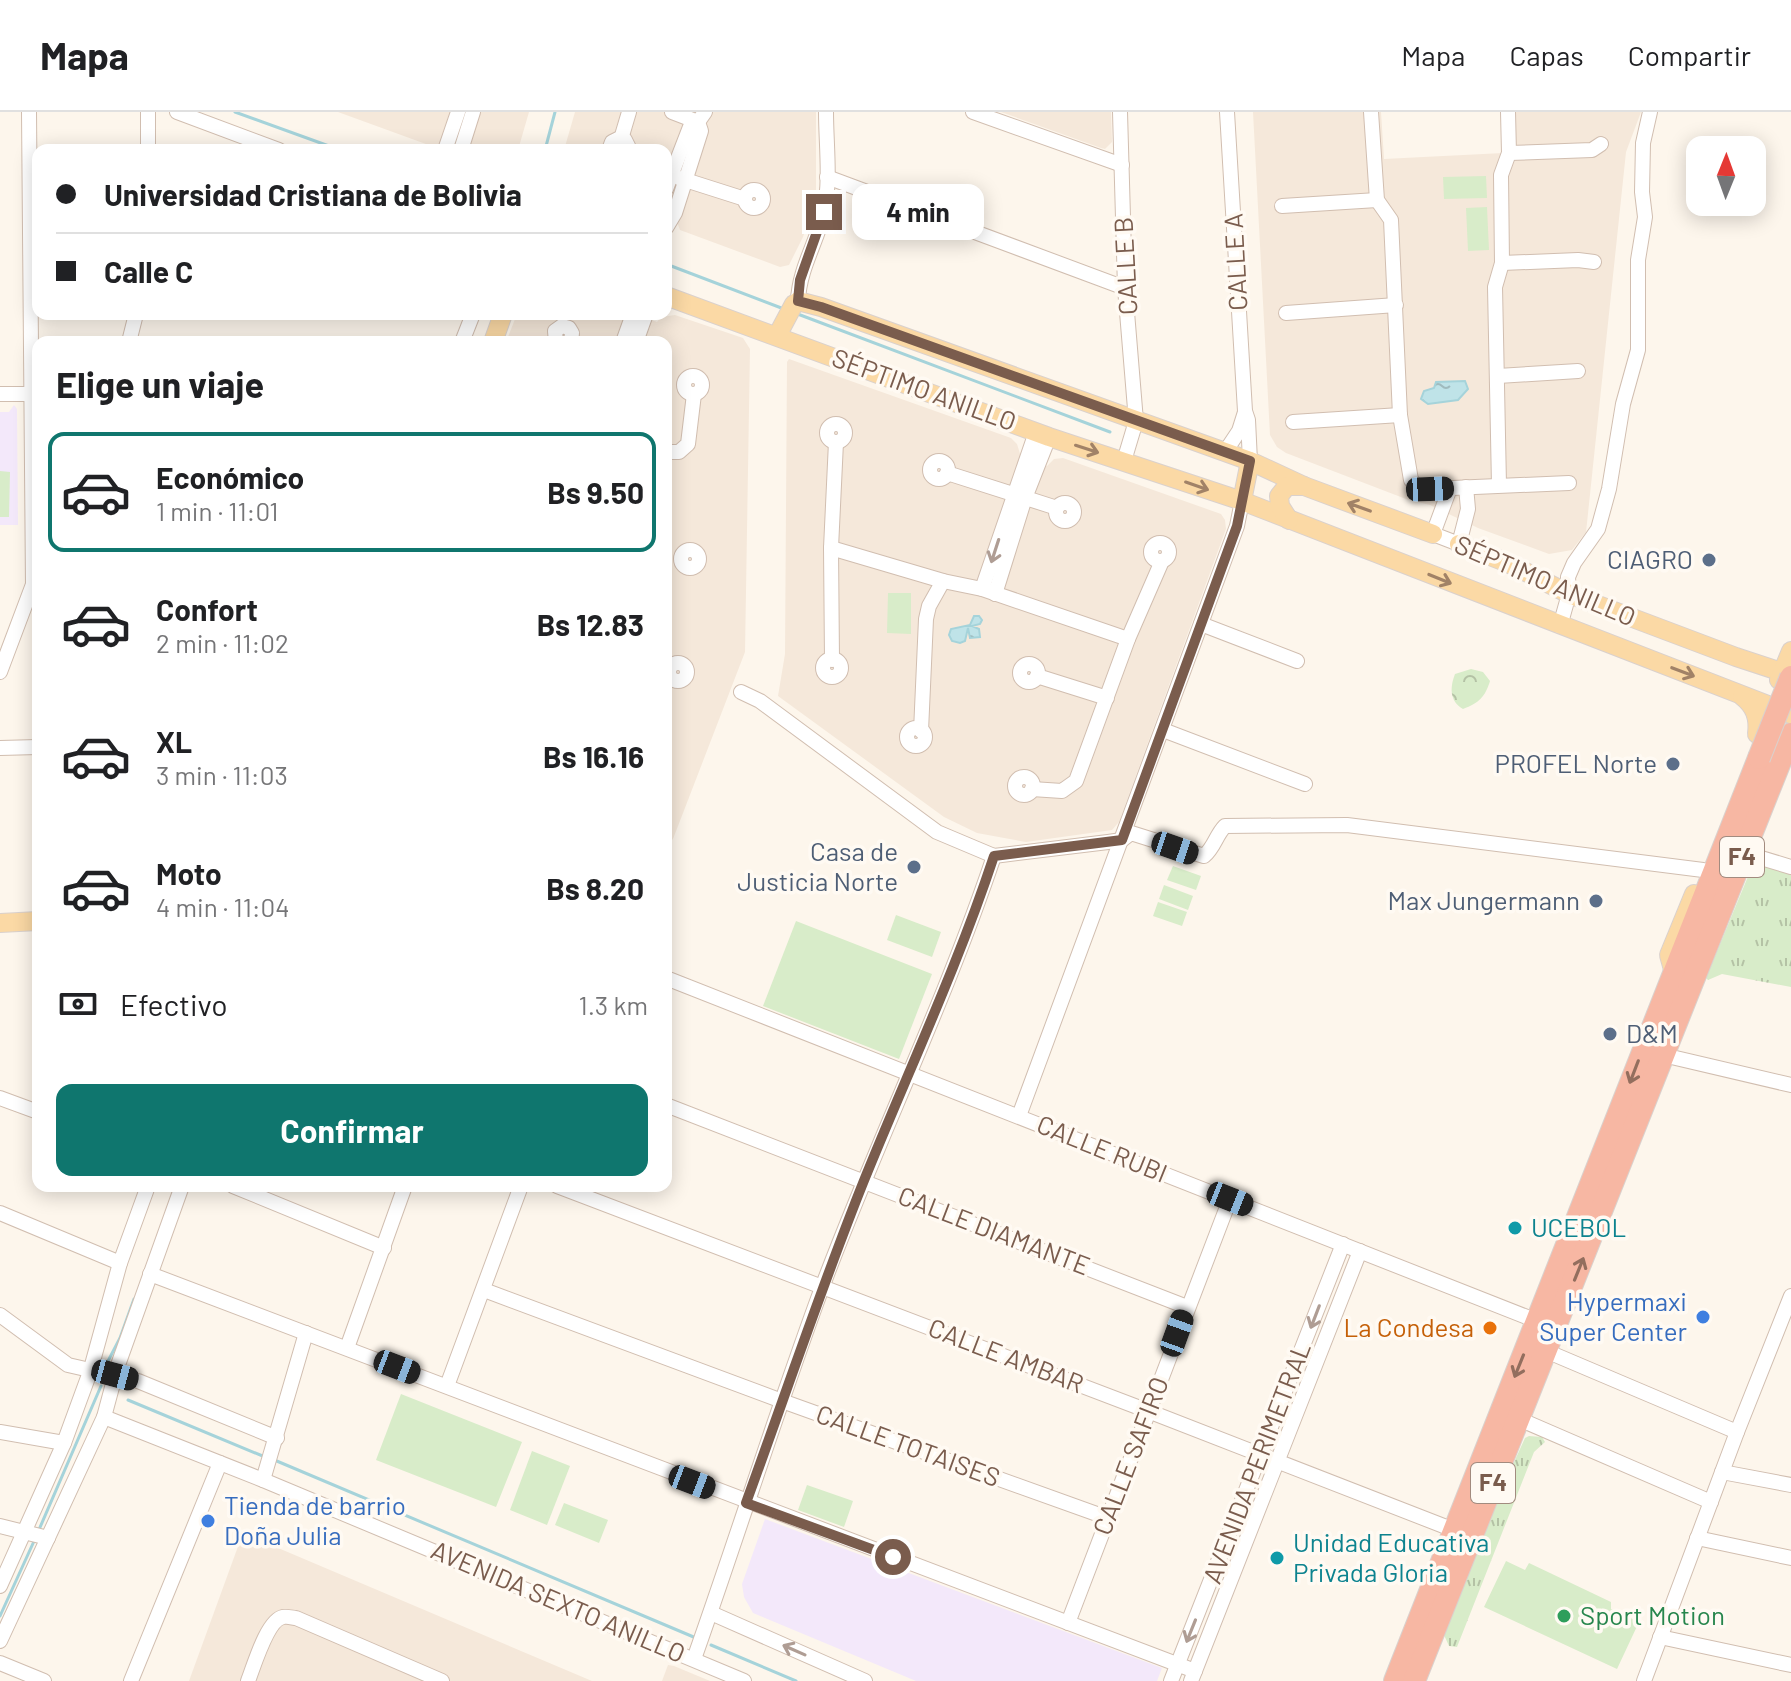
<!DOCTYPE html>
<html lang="es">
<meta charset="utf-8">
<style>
:root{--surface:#fff;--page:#f2f2f2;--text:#202124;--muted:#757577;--line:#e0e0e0;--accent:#0f766e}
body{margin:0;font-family:Barlow,sans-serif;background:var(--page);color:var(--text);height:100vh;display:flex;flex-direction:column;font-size:30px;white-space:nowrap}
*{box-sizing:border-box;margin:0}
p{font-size:26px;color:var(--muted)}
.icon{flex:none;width:44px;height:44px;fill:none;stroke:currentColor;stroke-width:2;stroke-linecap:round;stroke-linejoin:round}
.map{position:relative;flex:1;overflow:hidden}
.sheet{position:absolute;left:32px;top:224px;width:640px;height:856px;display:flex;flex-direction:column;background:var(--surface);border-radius:16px;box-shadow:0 4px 20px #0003}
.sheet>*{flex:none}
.top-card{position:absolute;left:32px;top:32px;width:640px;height:176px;border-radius:16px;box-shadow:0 4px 20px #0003;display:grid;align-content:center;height:176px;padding:0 24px;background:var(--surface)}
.needle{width:52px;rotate:1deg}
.tools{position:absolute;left:1686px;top:24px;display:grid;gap:16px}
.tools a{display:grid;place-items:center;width:80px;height:80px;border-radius:16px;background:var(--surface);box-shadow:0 4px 20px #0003;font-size:40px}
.end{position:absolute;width:36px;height:36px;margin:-18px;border:10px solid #7a5c4d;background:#fff;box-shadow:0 0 0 4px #fff}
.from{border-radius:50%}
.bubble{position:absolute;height:56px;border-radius:16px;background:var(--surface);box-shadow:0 4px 20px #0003;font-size:26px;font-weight:700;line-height:56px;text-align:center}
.car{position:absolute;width:24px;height:48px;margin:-24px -12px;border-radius:10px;box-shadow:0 0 6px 2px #0007;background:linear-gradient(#222 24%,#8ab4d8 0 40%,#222 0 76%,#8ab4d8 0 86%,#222 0)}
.top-card b{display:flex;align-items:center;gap:28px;height:76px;font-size:30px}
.top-card b+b{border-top:2px solid var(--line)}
.top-card i{width:20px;height:20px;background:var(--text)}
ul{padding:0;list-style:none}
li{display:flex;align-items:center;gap:24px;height:120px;margin:0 16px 12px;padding:0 8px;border:4px solid transparent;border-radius:16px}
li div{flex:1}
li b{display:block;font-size:30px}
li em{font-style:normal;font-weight:700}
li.current{border-color:var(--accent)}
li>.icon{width:72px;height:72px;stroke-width:1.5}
h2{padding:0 24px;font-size:36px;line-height:96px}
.pay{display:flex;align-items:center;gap:20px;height:88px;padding:0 24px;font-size:30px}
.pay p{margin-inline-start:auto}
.primary-button{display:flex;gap:16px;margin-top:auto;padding:16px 24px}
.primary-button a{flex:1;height:92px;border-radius:16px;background:var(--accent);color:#fff;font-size:32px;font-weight:700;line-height:92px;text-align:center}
header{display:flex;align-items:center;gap:48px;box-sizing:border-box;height:112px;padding:0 40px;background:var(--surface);border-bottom:2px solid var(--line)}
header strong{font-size:38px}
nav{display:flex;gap:44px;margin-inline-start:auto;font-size:28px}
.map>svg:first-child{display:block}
.residential{fill:#f5e8da}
.education{fill:#f3e8fa}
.grass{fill:url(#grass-tufts)}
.forest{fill:url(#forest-crowns)}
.pitch{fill:#d8ecc9}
.water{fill:url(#water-ripples);stroke:#a5d3da;stroke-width:2}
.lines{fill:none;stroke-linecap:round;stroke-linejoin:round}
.stream{stroke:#a5d3da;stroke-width:3}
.minor-casing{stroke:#d1beb0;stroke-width:16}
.major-casing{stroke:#dad1cd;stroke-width:20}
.highway-casing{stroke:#dad1cd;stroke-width:24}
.minor{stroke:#fff;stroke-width:14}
.major{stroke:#fbd9a5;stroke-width:18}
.highway{stroke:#f7b7a3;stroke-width:22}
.highway-bridge-casing{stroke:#dad1cd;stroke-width:24;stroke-linecap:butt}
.highway-bridge{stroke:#f7b7a3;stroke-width:22}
.oneway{stroke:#a18267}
.oneway2{stroke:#af9d94}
.oneway3{stroke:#936e5e}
.route{stroke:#7a5c4d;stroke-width:10}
.service-dot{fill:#5c6f8a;stroke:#fffaf3;stroke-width:3}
.culture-dot{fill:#0f9aa8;stroke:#fffaf3;stroke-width:3}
.shop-dot{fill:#3f7fe0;stroke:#fffaf3;stroke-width:3}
.food-dot{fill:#e8710a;stroke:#fffaf3;stroke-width:3}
.leisure-dot{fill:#2e9e5b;stroke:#fffaf3;stroke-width:3}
.labels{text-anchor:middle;stroke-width:7;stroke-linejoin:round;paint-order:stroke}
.shield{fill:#fffaf3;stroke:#a28b7f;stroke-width:2}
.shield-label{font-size:24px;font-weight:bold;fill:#7a5c4d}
.street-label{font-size:26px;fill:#7a5c4d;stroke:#fffaf3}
.service-label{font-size:26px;fill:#4e5e75;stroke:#fffaf3;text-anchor:end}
.culture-label{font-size:26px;fill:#0d838f;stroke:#fffaf3;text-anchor:start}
.shop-label{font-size:26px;fill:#366cbe;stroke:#fffaf3;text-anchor:end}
.food-label{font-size:26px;fill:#c56008;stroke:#fffaf3;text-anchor:end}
.leisure-label{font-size:26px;fill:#27864d;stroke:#fffaf3;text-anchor:start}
</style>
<header>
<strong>Mapa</strong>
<nav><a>Mapa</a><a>Capas</a><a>Compartir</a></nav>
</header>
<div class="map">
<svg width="1791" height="1569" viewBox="0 0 1791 1569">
<defs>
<pattern id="grass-tufts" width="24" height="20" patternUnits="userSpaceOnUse" patternTransform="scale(2)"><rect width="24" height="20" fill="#d8ecc9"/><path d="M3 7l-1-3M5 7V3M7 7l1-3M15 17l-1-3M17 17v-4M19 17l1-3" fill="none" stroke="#b4c2a5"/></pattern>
<pattern id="forest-crowns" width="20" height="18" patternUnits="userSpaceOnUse" patternTransform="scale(2)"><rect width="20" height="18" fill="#d8ecc9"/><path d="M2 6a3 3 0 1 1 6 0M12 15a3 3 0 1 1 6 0" fill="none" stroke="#b4c2a5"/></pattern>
<pattern id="water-ripples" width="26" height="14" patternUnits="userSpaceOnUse" patternTransform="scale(2)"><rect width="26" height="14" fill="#bfe3e8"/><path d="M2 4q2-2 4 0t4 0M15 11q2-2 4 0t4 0" fill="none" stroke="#a0bbbe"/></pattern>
</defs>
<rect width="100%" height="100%" fill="#fdf6ec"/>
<g class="residential">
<path d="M338 0H529L518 38H463L448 29 434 35Z"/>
<path d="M575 0H816V88L803 125 789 153 780 155 680 118 674 102 666 99V38H564Z"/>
<path d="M1001 0H1111L1112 30 1105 37 1101 36Z"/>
<path d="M1253 0H1381L1384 47 1503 41 1501 0H1641L1626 40 1587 411 1586 420 1572 438 1549 442 1478 416 1430 393 1406 387 1286 341 1277 335 1270 323Z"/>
<path d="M517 202H635L657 210 661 205 675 203 743 226 750 237 745 540 673 727 667 732 666 230H506Z"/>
<path d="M789 247 1011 326 1017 332 1021 345 1026 347 1047 354 1054 347 1063 346 1221 402 1225 408 1226 417 1119 710 1112 718 1026 730 977 721 944 705 778 584 785 542 787 250Z"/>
<path d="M252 1425 592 1569H189L240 1429Z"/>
<path d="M668 1553 674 1554 710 1569H662Z"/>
</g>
<g class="education">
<path d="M14 293 17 297 18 413H0V300H9Z"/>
<path d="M765 1407 1162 1556 1157 1569H916L753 1501 744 1485 742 1472Z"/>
</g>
<g class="grass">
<path d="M1754 750 1791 761V875L1722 862 1708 868 1706 866Z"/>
<path d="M1529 1324 1542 1325 1545 1330 1534 1340 1457 1535 1449 1534 1444 1523C1468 1457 1495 1391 1525 1326Z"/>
</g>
<path class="forest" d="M1471 557 1483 560 1490 569C1485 585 1479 591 1463 597 1449 589 1450 575 1455 562Z"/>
<g class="pitch">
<path d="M1486 64 1487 86 1444 87 1443 65Z"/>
<path d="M1487 95 1489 138 1468 139 1466 96Z"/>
<path d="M0 359 10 360 9 405H0Z"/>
<path d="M888 481H911V522L887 521Z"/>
<path d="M1173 754 1201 764 1196 778 1167 768Z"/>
<path d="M1164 773 1193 784 1188 798 1159 787Z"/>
<path d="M1158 790 1187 800 1182 814 1153 804Z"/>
<path d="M896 803 941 820 932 845 887 828Z"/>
<path d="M796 809 932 862 899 947 763 894Z"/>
<path d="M401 1282 522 1330 496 1395 376 1348Z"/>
<path d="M532 1339 570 1354 547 1413 510 1398Z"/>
<path d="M807 1373 853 1389 844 1415 798 1398Z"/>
<path d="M564 1391 608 1408 599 1431 555 1413Z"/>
<path d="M1506 1449 1525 1458 1529 1451 1611 1490V1497L1639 1510 1617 1557 1484 1495Z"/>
</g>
<g class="water">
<path d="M1465 269 1468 277 1458 288 1428 292 1421 287 1424 279 1434 276 1436 270Z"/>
<path d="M974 504H979L982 508 980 512 972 514 979 517 980 525 970 526 968 516 965 529 960 531 952 529 949 523 951 517 970 513Z"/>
</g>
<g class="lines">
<g class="stream">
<path d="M235 0 340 38"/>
<path d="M545 38 555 0"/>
<path d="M666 152 784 197"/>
<path d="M795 201 1110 320"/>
<path d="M107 1251 120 1226 134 1187"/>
<path d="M128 1288 265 1345"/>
<path d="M272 1347 696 1526"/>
<path d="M38 1420 101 1274"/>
<path d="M0 1504 35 1427"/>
<path d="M711 1533 796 1569"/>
</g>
<defs>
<g id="minor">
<path d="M29 0 33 473"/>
<path d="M177 0 279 38"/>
<path d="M672 0 698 10"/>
<path d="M973 0 1122 53"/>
<path d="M1120 0 1125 176 1136 309 1124 349"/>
<path d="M1227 0 1245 299 1248 308 1250 349"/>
<path d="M1371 0 1377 88 1391 108 1400 303 1411 368 1416 373 1430 377 1569 371"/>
<path d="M621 27 629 0"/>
<path d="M148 38V0"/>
<path d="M445 38 458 0"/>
<path d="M461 38 473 0"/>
<path d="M609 38 612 30 618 27 625 28 630 38"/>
<path d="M1509 41 1592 38 1601 32"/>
<path d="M827 65 1125 176"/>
<path d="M679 66 745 87"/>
<path d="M666 77 690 15 698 10 705 0"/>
<circle cx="754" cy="87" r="9"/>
<path d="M1282 94 1377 88"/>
<path d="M666 116 675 101 701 19 698 10"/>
<path d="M1502 151 1578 148 1594 150"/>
<path d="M794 192 798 189C799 157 817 130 824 100 831 69 826 32 826 0"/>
<path d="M1286 201 1396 193"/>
<path d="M129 230 136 202"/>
<path d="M462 230 473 202"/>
<path d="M556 230 555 219 562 214 569 216 572 221 571 230"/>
<path d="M623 230 633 202"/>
<path d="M636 230 646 202"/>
<path d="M1498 264 1578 259"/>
<circle cx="693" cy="273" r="9"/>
<path d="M0 282H30"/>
<path d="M1293 310 1400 303"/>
<circle cx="836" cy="321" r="9"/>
<path d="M666 340H679L688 332 694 282"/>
<path d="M1225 340 1239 319 1245 300"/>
<circle cx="939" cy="358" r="9"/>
<path d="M947 361 1057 396"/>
<path d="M1499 373 1495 175 1502 151 1501 63 1509 41 1508 0"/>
<path d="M1450 376 1433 422 1459 432 1468 397 1466 375"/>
<circle cx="1065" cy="400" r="9"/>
<circle cx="1160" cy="440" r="9"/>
<path d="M831 436 943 469 982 477 1128 527"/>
<circle cx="690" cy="447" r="9"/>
<path d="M982 477 1036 320"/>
<path d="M995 482 1025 386 1049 325"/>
<path d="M1201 512 1297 549"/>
<path d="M1560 514 1569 482 1568 465 1574 451 1598 417 1609 377 1623 292 1638 238V148L1645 105 1642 80 1643 31 1650 0"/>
<circle cx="832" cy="556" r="9"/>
<path d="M832 548 831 436 836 330"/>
<circle cx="678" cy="560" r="9"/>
<circle cx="1029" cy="561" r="9"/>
<path d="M0 560 35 467"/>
<path d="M1037 564 1107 586"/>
<path d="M741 580 760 589 937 720 994 744 1108 730 1122 728 1131 721 1204 744C1214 736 1216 723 1225 714L1347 713 1703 758"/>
<circle cx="916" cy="625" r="9"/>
<path d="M1163 618 1305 672"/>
<path d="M921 619 926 507 929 494 943 469"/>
<path d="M0 636 38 635"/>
<circle cx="1024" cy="674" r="9"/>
<path d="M1032 677 1062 679 1076 669 1128 527 1162 449"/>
<path d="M1751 743 1791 755"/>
<path d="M666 866 1537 1209"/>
<path d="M1663 943 1791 973"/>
<path d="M0 986 38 1000"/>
<path d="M666 993 1187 1195"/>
<path d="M1019 1004 1237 414 1242 389"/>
<path d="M233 1074 384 1136"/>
<path d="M557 1074 1148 1299 1454 1418"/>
<path d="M0 1101 120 1151"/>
<path d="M150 1162 1195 1559"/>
<path d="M484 1178 782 1289 1108 1406"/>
<path d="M0 1203 68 1253 138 1269 277 1326"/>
<path d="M347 1236 405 1074"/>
<path d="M1546 1239 1737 1320"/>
<path d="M447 1274 521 1074"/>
<path d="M104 1305 263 1368 744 1569"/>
<path d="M1519 1307 1711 1390"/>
<path d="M0 1320 64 1331"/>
<path d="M1722 1360 1791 1373"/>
<path d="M263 1368 306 1221"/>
<path d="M0 1414 48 1426"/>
<path d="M1697 1426 1791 1446"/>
<path d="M0 1474 64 1331 90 1260 120 1151 148 1074"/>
<path d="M711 1501 865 1569"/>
<path d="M1068 1511 1230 1087"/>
<path d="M1660 1525 1791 1553"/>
<path d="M0 1529 104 1305 118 1253 182 1074"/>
<path d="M694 1547C738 1423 777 1297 823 1173 877 1029 945 890 994 744"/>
<path d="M0 1551 44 1569"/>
<path d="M131 1569 220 1351"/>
<path d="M248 1569C254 1554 267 1508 283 1505 285 1504 294 1506 296 1506L442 1569"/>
<path d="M1171 1569 1343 1132"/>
<path d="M1191 1569 1360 1139"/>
<path d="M1644 1569 1737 1320 1791 1184"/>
</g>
<g id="major">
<path d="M666 184 1049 325 1242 389 1791 602"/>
<path d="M798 189 821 195 1250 349 1304 374 1433 422"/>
<path d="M777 224 794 192"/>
<path d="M493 230 503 202"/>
<path d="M1242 389 1250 349"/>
<path d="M1289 408 1280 394 1279 384 1287 374H1304"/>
<path d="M1459 432 1508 451 1569 482 1736 545 1791 563"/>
<path d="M1779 568 1791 539"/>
<path d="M1742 584C1755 594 1759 606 1757 622"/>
<path d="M0 811 38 809"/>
<path d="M1674 861 1669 843 1694 782"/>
</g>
<g id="highway">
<path d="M1395 1569 1759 646"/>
<path d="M1414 1569 1791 622"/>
</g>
</defs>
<use href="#minor" class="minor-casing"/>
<use href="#major" class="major-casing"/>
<use href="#highway" class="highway-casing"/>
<use href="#minor" class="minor"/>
<use href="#major" class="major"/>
<use href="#highway" class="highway"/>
<defs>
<path id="highway-bridge" d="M1759 646 1791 565"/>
</defs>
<use href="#highway-bridge" class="highway-bridge-casing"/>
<use href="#highway-bridge" class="highway-bridge"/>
</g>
<defs><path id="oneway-shaft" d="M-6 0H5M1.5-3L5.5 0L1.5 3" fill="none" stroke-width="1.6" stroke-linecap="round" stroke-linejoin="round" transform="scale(2)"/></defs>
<g class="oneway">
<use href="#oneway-shaft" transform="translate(1087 337) rotate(18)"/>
<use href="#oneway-shaft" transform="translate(1197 374) rotate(19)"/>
<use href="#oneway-shaft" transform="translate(1359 395) rotate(-160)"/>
<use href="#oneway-shaft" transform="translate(1440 467) rotate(22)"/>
<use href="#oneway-shaft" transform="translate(1683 560) rotate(21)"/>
</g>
<g class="oneway2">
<use href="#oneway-shaft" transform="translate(995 439) rotate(108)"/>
<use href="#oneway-shaft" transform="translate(1315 1205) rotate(111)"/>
<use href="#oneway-shaft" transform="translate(1191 1519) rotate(112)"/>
<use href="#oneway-shaft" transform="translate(794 1538) rotate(-156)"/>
</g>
<g class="oneway3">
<use href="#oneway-shaft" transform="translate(1634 960) rotate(111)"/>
<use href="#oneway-shaft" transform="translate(1579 1157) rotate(-68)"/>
<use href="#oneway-shaft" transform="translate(1519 1254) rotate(112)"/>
</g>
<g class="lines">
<path class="route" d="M824 100 800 168 798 189 821 195 1250 349 1237 414 1122 728 994 744C957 856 907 962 863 1071 821 1176 785 1284 746 1391L893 1445"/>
</g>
<g class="service-dot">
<circle cx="1709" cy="448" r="8"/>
<circle cx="1673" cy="652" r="8"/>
<circle cx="914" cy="755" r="8"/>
<circle cx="1596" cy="789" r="8"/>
<circle cx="1610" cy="922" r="8"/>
</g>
<g class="culture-dot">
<circle cx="1515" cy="1116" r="8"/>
<circle cx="1277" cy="1446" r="8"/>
</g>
<g class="shop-dot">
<circle cx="1703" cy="1205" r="8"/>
<circle cx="208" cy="1409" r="8"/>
</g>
<circle class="food-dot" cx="1490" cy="1216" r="8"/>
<circle class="leisure-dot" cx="1564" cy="1504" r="8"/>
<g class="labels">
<g class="shield">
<rect x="1720" y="725" width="44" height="40" rx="6"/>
<rect x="1471" y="1351" width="44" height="40" rx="6"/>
</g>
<g class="shield-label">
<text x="1742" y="753">F4</text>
<text x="1493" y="1379">F4</text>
</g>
<g class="street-label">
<text transform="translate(1236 150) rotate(-93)" y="9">CALLE A</text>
<text transform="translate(1126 154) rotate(-93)" y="9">CALLE B</text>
<text transform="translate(924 278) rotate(20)" y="9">SÉPTIMO ANILLO</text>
<text transform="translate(1545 469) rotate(23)" y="9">SÉPTIMO ANILLO</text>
<text transform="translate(1102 1037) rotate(22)" y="9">CALLE RUBI</text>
<text transform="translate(994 1119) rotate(21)" y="9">CALLE DIAMANTE</text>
<text transform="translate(1006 1244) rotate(21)" y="9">CALLE AMBAR</text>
<text transform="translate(908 1334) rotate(20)" y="9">CALLE TOTAISES</text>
<text transform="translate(1131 1344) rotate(-69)" y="9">CALLE SAFIRO</text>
<text transform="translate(1257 1351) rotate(-69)" y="9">AVENIDA PERIMETRAL</text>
<text transform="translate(558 1490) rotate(23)" y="9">AVENIDA SEXTO ANILLO</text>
</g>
<g class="service-label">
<text x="1693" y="457">CIAGRO</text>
<text x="1657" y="661">PROFEL Norte</text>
<text x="898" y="749">Casa de<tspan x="898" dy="30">Justicia Norte</tspan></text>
<text x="1580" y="798">Max Jungermann</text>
<text x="1626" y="931" text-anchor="start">D&amp;M</text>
</g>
<g class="culture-label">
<text x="1531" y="1125">UCEBOL</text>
<text x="1293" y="1440">Unidad Educativa<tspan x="1293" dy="30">Privada Gloria</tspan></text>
</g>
<g class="shop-label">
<text x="1687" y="1199">Hypermaxi<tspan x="1687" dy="30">Super Center</tspan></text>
<text x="224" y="1403" text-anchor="start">Tienda de barrio<tspan x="224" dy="30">Doña Julia</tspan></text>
</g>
<g class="food-label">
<text x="1474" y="1225">La Condesa</text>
</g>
<g class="leisure-label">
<text x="1580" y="1513">Sport Motion</text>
</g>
</g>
</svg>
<div class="tools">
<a><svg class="needle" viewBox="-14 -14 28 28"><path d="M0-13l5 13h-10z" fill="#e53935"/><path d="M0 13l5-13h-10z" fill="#757577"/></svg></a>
</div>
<i class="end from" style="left:893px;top:1445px"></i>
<i class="end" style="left:824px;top:100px"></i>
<div class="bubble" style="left:852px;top:72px;width:132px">4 min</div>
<i class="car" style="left:1430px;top:377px;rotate:88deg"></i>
<i class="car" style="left:1175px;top:736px;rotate:109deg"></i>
<i class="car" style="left:1230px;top:1087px;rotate:112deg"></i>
<i class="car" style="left:1177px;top:1221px;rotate:20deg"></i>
<i class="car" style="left:397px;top:1255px;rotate:111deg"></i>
<i class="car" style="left:115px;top:1263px;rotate:105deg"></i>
<i class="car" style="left:692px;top:1370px;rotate:111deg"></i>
<div class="top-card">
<b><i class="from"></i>Universidad Cristiana de Bolivia</b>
<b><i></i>Calle C</b>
</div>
<section class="sheet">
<h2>Elige un viaje</h2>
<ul>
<li class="current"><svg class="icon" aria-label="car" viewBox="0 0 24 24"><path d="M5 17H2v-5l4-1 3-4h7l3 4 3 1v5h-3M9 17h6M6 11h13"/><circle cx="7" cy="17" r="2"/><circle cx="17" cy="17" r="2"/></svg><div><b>Económico</b><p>1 min · 11:01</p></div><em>Bs 9.50</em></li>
<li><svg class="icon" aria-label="car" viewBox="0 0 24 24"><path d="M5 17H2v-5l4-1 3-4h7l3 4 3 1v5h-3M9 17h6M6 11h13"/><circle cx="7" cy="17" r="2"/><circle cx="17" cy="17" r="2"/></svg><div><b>Confort</b><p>2 min · 11:02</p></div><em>Bs 12.83</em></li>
<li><svg class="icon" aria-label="car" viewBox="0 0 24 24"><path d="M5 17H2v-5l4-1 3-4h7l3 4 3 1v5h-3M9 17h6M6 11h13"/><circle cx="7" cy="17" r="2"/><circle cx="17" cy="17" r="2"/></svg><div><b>XL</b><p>3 min · 11:03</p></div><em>Bs 16.16</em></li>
<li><svg class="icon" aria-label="car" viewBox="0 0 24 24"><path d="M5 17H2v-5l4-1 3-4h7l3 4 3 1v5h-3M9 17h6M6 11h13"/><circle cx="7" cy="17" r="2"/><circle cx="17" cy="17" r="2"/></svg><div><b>Moto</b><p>4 min · 11:04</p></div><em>Bs 8.20</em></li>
</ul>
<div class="pay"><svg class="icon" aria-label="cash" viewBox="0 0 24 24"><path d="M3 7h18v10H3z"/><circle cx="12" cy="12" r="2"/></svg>Efectivo<p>1.3 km</p></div>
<div class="primary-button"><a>Confirmar</a></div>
</section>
</div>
